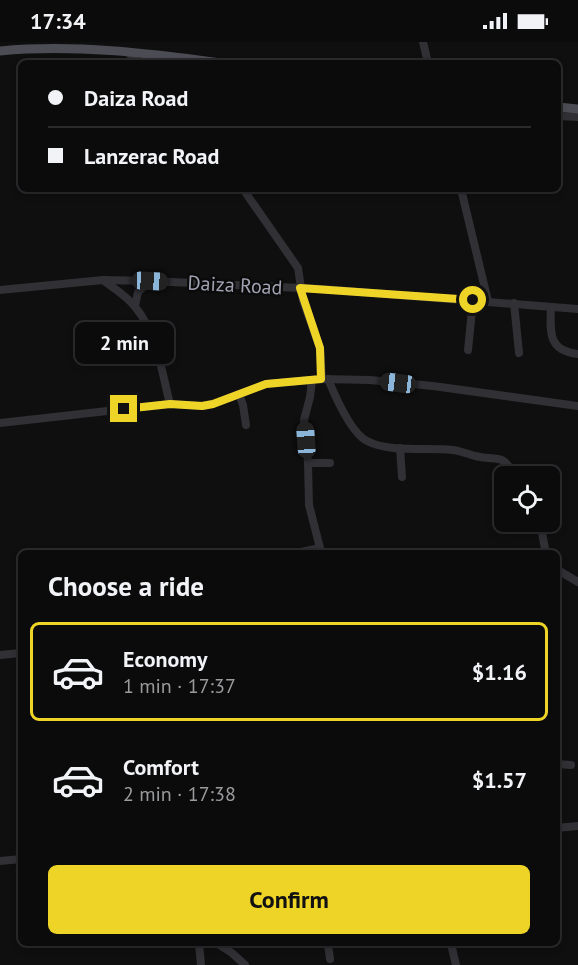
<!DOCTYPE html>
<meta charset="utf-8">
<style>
:root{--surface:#0b0b0c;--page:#19191a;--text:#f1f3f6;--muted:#9a9b9d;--line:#2b2b2d;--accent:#efd428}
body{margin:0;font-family:"PT Sans",sans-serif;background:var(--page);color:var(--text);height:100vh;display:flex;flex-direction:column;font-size:22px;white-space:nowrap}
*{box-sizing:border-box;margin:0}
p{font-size:20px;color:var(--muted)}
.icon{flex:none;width:33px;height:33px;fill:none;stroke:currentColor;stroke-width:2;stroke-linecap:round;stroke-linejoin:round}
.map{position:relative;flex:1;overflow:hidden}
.side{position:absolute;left:18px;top:508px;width:542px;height:396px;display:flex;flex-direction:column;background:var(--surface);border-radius:9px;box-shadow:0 3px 9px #0003,0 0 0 2px var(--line)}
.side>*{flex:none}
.top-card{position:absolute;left:18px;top:18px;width:543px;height:132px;border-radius:9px;box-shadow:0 3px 9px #0003,0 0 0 2px var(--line);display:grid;align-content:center;height:132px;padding:0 30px;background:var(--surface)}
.tools{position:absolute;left:494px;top:424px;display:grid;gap:12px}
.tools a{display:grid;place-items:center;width:66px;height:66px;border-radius:9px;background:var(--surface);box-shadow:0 3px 9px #0003,0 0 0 2px var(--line);font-size:30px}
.end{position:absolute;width:27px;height:27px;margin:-14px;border:8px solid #efd428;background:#111;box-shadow:0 0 0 3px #111}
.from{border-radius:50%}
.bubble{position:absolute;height:42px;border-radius:9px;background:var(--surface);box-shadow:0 3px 9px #0003,0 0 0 2px var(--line);font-size:20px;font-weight:800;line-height:42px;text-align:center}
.car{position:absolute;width:18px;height:36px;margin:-18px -9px;border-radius:8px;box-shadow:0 0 4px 2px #0007;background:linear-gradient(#222 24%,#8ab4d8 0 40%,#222 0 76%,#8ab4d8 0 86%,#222 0)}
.top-card b{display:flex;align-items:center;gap:21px;height:57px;font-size:22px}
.top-card b+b{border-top:2px solid var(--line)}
.top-card i{width:15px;height:15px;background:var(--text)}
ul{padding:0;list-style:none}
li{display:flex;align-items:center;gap:18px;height:99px;margin:0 12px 9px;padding:0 18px;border:3px solid transparent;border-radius:9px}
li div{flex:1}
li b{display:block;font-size:22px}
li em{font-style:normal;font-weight:800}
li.on{border-color:var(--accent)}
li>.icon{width:54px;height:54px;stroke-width:1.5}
h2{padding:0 30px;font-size:27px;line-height:72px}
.action{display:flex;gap:12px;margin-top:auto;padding:12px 30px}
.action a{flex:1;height:69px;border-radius:9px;background:var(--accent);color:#111;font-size:24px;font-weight:800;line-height:69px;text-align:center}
.status{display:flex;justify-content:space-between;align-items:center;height:42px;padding:0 30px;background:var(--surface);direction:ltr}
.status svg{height:16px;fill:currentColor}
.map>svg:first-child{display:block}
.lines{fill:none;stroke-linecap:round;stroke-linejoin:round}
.minor{stroke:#303035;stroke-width:8}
.major{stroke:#4c4c54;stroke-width:9}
.route{stroke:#efd428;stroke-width:8}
.labels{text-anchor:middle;stroke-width:4.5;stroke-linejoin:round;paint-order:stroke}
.street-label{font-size:20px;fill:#a0a2b1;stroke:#0a0a0b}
</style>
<div class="status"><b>17:34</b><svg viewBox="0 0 49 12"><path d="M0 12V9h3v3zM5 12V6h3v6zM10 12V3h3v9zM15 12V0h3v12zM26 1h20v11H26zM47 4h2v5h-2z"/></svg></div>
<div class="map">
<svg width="578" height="923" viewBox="0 0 578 923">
<rect width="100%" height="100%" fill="#0f0f10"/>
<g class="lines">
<g class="minor">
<path d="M423 0 428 21"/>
<path d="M128 10 138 21"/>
<path d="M558 74 578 75"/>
<path d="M243 147 298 226 303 259 320 306 322 337"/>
<path d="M461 147 488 259"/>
<path d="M104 239C115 247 128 255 136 266 157 292 162 331 170 362"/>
<path d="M0 248 103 238 150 239 321 247 578 267"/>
<path d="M514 261 519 311"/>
<path d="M135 264 138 250 150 239"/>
<path d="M551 265C550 290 548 309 578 312"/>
<path d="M468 308 473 258"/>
<path d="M328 337C335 354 351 391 367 399 390 411 427 405 453 408 461 409 468 412 475 414 499 420 501 409 516 435"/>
<path d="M239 352 243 363 246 383"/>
<path d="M0 381 170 362 202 364 213 362 266 342 322 337 370 338 433 344 578 364"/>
<path d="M400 406 402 435"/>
<path d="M308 421H330"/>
<path d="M540 480 546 512"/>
<path d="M292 512 320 506 309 463 308 421 304 378 310 355 312 338"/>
<path d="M556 527 578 540"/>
<path d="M0 613 21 611"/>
<path d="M556 722 571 723"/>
<path d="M556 786 578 784"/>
<path d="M0 819 21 817"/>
<path d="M199 902 201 923"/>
<path d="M218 902 232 911 245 923"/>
<path d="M328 902 330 917"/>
<path d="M451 902 456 923"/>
</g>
<g class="major">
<path d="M0 9C73 2 149 11 221 21"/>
<path d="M558 65 578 67"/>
</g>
</g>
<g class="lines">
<path class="route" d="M124 367 170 362 202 364 213 362 266 342 321 337 320 306 300 246 473 258"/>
</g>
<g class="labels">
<g class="street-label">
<text transform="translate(235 243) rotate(3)" y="7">Daiza Road</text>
</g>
</g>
</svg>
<div class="tools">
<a><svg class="icon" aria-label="locate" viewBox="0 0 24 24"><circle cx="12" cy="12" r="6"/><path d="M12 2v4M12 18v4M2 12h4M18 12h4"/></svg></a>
</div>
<i class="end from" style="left:473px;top:258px"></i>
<i class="end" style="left:124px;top:367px"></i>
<div class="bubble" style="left:75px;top:280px;width:99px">2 min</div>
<i class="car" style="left:150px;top:239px;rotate:93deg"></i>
<i class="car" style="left:398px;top:341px;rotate:277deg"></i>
<i class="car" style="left:306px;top:398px;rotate:356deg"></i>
<div class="top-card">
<b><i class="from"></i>Daiza Road</b>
<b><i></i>Lanzerac Road</b>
</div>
<section class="side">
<h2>Choose a ride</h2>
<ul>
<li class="on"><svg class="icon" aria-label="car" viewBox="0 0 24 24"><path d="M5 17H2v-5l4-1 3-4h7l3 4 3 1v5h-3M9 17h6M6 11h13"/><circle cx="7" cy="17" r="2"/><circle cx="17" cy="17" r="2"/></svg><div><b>Economy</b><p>1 min · 17:37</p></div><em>$1.16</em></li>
<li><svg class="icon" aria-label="car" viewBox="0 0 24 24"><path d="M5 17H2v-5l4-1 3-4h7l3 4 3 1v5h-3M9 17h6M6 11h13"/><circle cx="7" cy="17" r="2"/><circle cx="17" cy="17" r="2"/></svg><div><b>Comfort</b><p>2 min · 17:38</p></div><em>$1.57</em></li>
</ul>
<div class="action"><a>Confirm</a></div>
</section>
</div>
